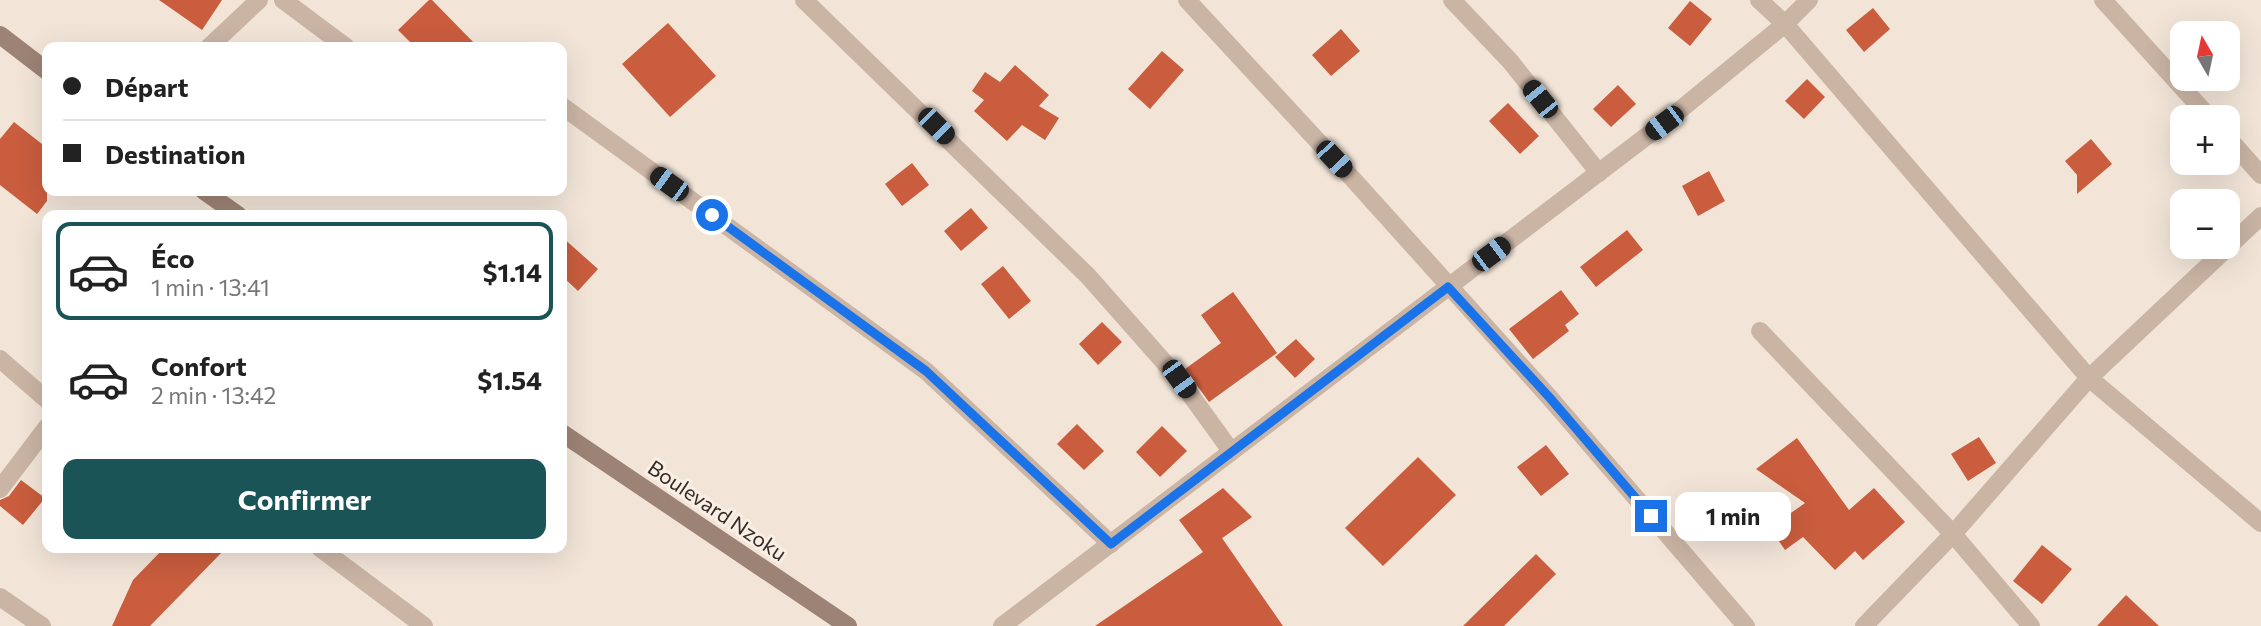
<!DOCTYPE html>
<html lang="fr">
<meta charset="utf-8">
<style>
:root{--surface:#fff;--page:#f2f2f2;--text:#222;--muted:#767676;--line:#e0e0e0;--accent:#1a5457}
body{margin:0;font-family:Commissioner,sans-serif;background:var(--page);color:var(--text);height:100vh;display:flex;flex-direction:column;font-size:26px;white-space:nowrap}
*{box-sizing:border-box;margin:0}
p{font-size:23px;color:var(--muted)}
.icon{flex:none;width:38px;height:38px;fill:none;stroke:currentColor;stroke-width:2;stroke-linecap:round;stroke-linejoin:round}
.map{position:relative;flex:1;overflow:hidden}
.details{position:absolute;left:42px;top:210px;width:525px;height:343px;display:flex;flex-direction:column;background:var(--surface);border-radius:14px;box-shadow:0 7px 28px #0002}
.details>*{flex:none}
.hud{position:absolute;left:42px;top:42px;width:525px;height:154px;border-radius:14px;box-shadow:0 7px 28px #0002;display:grid;align-content:center;height:154px;padding:0 21px;background:var(--surface)}
.needle{width:46px;rotate:351deg}
.tools{position:absolute;left:2170px;top:21px;display:grid;gap:14px}
.tools a{display:grid;place-items:center;width:70px;height:70px;border-radius:14px;background:var(--surface);box-shadow:0 7px 28px #0002;font-size:35px}
.end{position:absolute;width:32px;height:32px;margin:-16px;border:9px solid #1a73e8;background:#fff;box-shadow:0 0 0 4px #fff}
.from{border-radius:50%}
.bubble{position:absolute;height:49px;border-radius:14px;background:var(--surface);box-shadow:0 7px 28px #0002;font-size:23px;font-weight:700;line-height:49px;text-align:center}
.car{position:absolute;width:21px;height:42px;margin:-21px -10px;border-radius:9px;box-shadow:0 0 5px 2px #0007;background:linear-gradient(#222 24%,#8ab4d8 0 40%,#222 0 76%,#8ab4d8 0 86%,#222 0)}
.hud b{display:flex;align-items:center;gap:24px;height:66px;font-size:26px}
.hud b+b{border-top:2px solid var(--line)}
.hud i{width:18px;height:18px;background:var(--text)}
ul{padding:12px 0 0;list-style:none}
li{display:flex;align-items:center;gap:21px;height:98px;margin:0 14px 10px;padding:0 7px;border:4px solid transparent;border-radius:14px}
li div{flex:1}
li b{display:block;font-size:26px}
li em{font-style:normal;font-weight:700}
li.active{border-color:var(--accent)}
li>.icon{width:63px;height:63px;stroke-width:1.5}
.button{display:flex;gap:14px;margin-top:auto;padding:14px 21px}
.button a{flex:1;height:80px;border-radius:14px;background:var(--accent);color:#fff;font-size:28px;font-weight:700;line-height:80px;text-align:center}
.map>svg:first-child{display:block}
.building{fill:#c95d3e}
.lines{fill:none;stroke-linecap:round;stroke-linejoin:round}
.street{stroke:#cab4a4;stroke-width:18}
.secondary{stroke:#9d8375;stroke-width:18}
.route{stroke:#1a73e8;stroke-width:9}
.labels{text-anchor:middle;stroke-width:6;stroke-linejoin:round;paint-order:stroke}
.street-label{font-size:21px;fill:#352a26;stroke:#f9efe4}
</style>
<div class="map">
<svg width="2261" height="626" viewBox="0 0 2261 626">
<rect width="100%" height="100%" fill="#f2e5d8"/>
<g class="building">
<path d="M159 0H222L202 30Z"/>
<path d="M429 0H432L478 47H415L398 30Z"/>
<path d="M1690 1 1712 19 1690 46 1668 28Z"/>
<path d="M1873 8 1890 29 1864 52 1846 30Z"/>
<path d="M668 23 716 76 670 117 622 64Z"/>
<path d="M1341 29 1360 51 1331 76 1312 55Z"/>
<path d="M1162 51 1184 70 1150 109 1128 89Z"/>
<path d="M1015 65 1049 95 1039 106 1059 118 1045 140 1022 125 1007 141 974 111 984 100 972 91 985 72 1000 82Z"/>
<path d="M1807 79 1825 97 1804 119 1785 101Z"/>
<path d="M1618 85 1636 104 1611 127 1593 109Z"/>
<path d="M1508 103 1539 136 1520 154 1489 121Z"/>
<path d="M14 122 47 148V201L37 214 0 185V139Z"/>
<path d="M2091 139 2112 164 2077 194V175L2065 161Z"/>
<path d="M912 163 929 185 902 206 885 184Z"/>
<path d="M1709 171 1725 201 1698 216 1682 186Z"/>
<path d="M971 208 988 228 961 251 944 231Z"/>
<path d="M1627 230 1643 250 1596 287 1580 267Z"/>
<path d="M562 237 598 269 578 291 562 276Z"/>
<path d="M1003 266 1031 301 1009 319 981 284Z"/>
<path d="M1561 290 1579 314 1565 325 1569 331 1533 359 1509 329Z"/>
<path d="M1233 292 1277 353 1209 402 1185 369 1221 343 1201 315Z"/>
<path d="M1102 322 1122 342 1098 365 1079 344Z"/>
<path d="M1296 339 1315 359 1295 378 1275 357Z"/>
<path d="M1077 424 1104 451 1084 470 1057 444Z"/>
<path d="M1162 426 1187 451 1160 477 1136 452Z"/>
<path d="M1979 437 1996 463 1968 481 1951 454Z"/>
<path d="M1797 438 1849 510 1874 488 1905 522 1863 560 1855 551 1835 570 1803 537 1785 550 1770 528 1805 503 1756 469Z"/>
<path d="M1546 445 1569 474 1541 496 1517 467Z"/>
<path d="M1418 457 1456 495 1383 566 1345 528Z"/>
<path d="M21 480 45 498 23 525 0 506V500L9 496Z"/>
<path d="M1223 488 1252 517 1211 546 1222 538 1283 626H1095L1203 552 1179 520Z"/>
<path d="M2042 545 2072 569 2042 604 2013 581Z"/>
<path d="M164 548H226L150 626H112L133 580Z"/>
<path d="M1536 554 1556 574 1504 626H1463Z"/>
<path d="M2126 595 2159 626H2097Z"/>
</g>
<g class="lines">
<g class="street">
<path d="M283 0 346 47"/>
<path d="M804 0 1088 276 1179 379 1231 451"/>
<path d="M1187 0 1351 177 1550 398 1746 626"/>
<path d="M1452 0 1510 61 1599 173"/>
<path d="M1759 0 1785 24 2089 378 2261 523"/>
<path d="M2103 0 2209 117"/>
<path d="M209 47 259 0"/>
<path d="M562 106 926 371 1111 544"/>
<path d="M2228 138 2261 175"/>
<path d="M1760 331 1953 534 2031 626"/>
<path d="M0 359 47 400"/>
<path d="M0 489 47 427"/>
<path d="M320 548 424 626"/>
<path d="M0 597 42 626"/>
<path d="M1002 626 1664 123 1785 24 1809 0"/>
<path d="M1864 626 1953 534 2089 378 2261 216"/>
</g>
<g class="secondary">
<path d="M0 35 47 71"/>
<path d="M204 191 238 215"/>
<path d="M562 433 848 626"/>
</g>
</g>
<g class="lines">
<path class="route" d="M712 215 926 371 1111 544 1448 287 1550 398 1651 516"/>
</g>
<g class="labels">
<g class="street-label">
<text transform="translate(717 511) rotate(34)" y="7">Boulevard Nzoku</text>
</g>
</g>
</svg>
<div class="tools">
<a><svg class="needle" viewBox="-14 -14 28 28"><path d="M0-13l5 13h-10z" fill="#e53935"/><path d="M0 13l5-13h-10z" fill="#767676"/></svg></a>
<a>+</a>
<a>−</a>
</div>
<i class="end from" style="left:712px;top:215px"></i>
<i class="end" style="left:1651px;top:516px"></i>
<div class="bubble" style="left:1675px;top:492px;width:116px">1 min</div>
<i class="car" style="left:1540px;top:99px;rotate:321deg"></i>
<i class="car" style="left:1664px;top:123px;rotate:233deg"></i>
<i class="car" style="left:936px;top:126px;rotate:135deg"></i>
<i class="car" style="left:1334px;top:159px;rotate:137deg"></i>
<i class="car" style="left:669px;top:184px;rotate:306deg"></i>
<i class="car" style="left:1491px;top:254px;rotate:53deg"></i>
<i class="car" style="left:1179px;top:379px;rotate:144deg"></i>
<div class="hud">
<b><i class="from"></i>Départ</b>
<b><i></i>Destination</b>
</div>
<section class="details">
<ul>
<li class="active"><svg class="icon" aria-label="car" viewBox="0 0 24 24"><path d="M5 17H2v-5l4-1 3-4h7l3 4 3 1v5h-3M9 17h6M6 11h13"/><circle cx="7" cy="17" r="2"/><circle cx="17" cy="17" r="2"/></svg><div><b>Éco</b><p>1 min · 13:41</p></div><em>$1.14</em></li>
<li><svg class="icon" aria-label="car" viewBox="0 0 24 24"><path d="M5 17H2v-5l4-1 3-4h7l3 4 3 1v5h-3M9 17h6M6 11h13"/><circle cx="7" cy="17" r="2"/><circle cx="17" cy="17" r="2"/></svg><div><b>Confort</b><p>2 min · 13:42</p></div><em>$1.54</em></li>
</ul>
<div class="button"><a>Confirmer</a></div>
</section>
</div>
